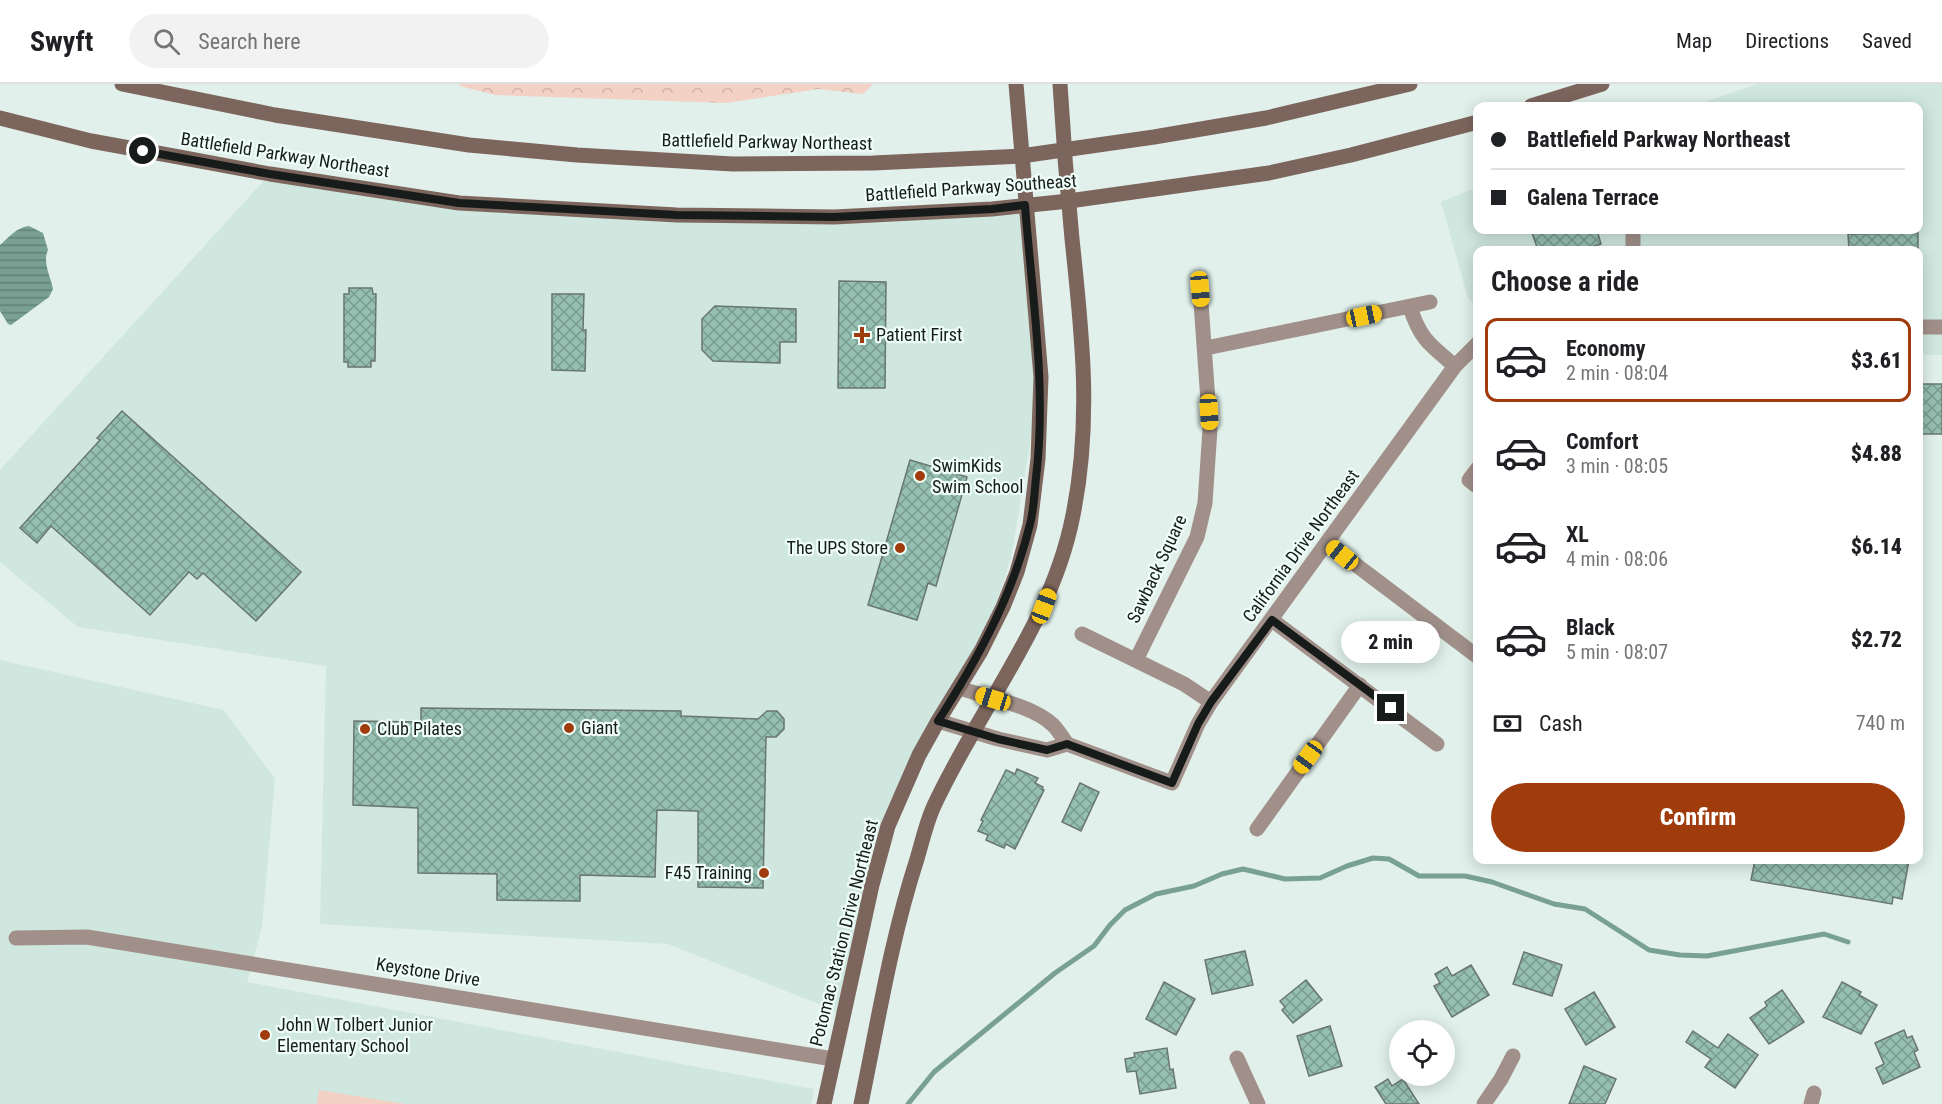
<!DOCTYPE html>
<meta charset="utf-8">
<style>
:root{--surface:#fff;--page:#f2f2f2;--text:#202124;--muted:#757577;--line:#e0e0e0;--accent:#a03b0b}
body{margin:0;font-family:"Roboto Condensed",sans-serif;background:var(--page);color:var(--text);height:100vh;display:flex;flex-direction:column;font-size:22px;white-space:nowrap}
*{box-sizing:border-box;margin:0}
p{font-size:20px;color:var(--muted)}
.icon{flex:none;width:33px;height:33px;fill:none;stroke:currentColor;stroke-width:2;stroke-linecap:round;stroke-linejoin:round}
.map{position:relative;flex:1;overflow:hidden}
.details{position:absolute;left:1473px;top:162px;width:450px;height:618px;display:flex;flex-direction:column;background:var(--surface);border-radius:12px;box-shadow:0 3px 15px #0003}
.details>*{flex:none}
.top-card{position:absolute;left:1473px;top:18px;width:450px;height:132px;border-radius:12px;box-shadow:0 3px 15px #0003;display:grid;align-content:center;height:132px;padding:0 18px;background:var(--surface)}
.controls{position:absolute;left:1389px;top:936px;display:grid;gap:12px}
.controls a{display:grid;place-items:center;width:66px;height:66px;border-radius:50%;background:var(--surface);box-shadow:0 3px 15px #0003;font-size:30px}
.end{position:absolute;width:27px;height:27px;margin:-14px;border:8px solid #171c1a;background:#fff;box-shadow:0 0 0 3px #fff}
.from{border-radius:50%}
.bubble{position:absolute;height:42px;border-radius:21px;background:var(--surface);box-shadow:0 3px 15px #0003;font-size:20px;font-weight:800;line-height:42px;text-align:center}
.car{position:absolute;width:18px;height:36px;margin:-18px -9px;border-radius:8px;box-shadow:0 0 4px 2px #0007;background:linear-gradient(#f5c518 24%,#345 0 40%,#f5c518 0 76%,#345 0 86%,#f5c518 0)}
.top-card b{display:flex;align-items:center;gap:21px;height:57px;font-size:22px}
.top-card b+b{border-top:2px solid var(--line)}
.top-card i{width:15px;height:15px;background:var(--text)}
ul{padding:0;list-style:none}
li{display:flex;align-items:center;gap:18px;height:84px;margin:0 12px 9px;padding:0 6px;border:3px solid transparent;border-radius:12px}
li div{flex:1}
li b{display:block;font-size:22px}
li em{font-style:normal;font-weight:800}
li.active{border-color:var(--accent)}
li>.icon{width:54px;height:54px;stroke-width:1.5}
h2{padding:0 18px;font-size:27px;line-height:72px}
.pay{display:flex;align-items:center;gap:15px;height:66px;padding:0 18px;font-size:22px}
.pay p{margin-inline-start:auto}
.button{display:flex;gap:12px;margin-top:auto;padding:12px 18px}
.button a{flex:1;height:69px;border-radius:36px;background:var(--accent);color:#fff;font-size:24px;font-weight:800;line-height:69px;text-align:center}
header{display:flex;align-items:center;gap:36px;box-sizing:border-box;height:84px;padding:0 30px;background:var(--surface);border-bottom:2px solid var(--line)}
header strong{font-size:28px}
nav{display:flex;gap:33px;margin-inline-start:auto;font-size:21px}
.search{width:420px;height:54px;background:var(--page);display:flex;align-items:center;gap:15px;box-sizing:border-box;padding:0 21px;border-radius:33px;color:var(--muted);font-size:22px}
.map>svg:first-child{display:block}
.built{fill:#cfe7de}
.forest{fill:url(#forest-crowns)}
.pitch{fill:#f3d1c5}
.water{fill:url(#water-rules)}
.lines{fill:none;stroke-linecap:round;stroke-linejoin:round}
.stream{stroke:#78a093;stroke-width:5}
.building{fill:url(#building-cross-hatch);stroke:#697671;stroke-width:1.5}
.street{stroke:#a1908a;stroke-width:15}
.secondary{stroke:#7c655d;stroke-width:15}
.route{stroke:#171c1a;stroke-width:8}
.poi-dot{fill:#a03b0b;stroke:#eefdf8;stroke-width:2}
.labels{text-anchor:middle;stroke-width:4.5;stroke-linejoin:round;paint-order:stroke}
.street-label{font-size:18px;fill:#171c1a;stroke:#eefdf8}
.poi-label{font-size:18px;fill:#171c1a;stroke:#eefdf8;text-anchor:start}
</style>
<header>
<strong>Swyft</strong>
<div class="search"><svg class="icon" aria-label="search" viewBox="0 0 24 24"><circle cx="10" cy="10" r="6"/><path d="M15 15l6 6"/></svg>Search here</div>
<nav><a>Map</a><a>Directions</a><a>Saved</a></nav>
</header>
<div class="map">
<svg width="1942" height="1020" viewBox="0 0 1942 1020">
<defs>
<pattern id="forest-crowns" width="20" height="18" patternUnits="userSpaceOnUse" patternTransform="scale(1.5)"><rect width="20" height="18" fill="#f3d1c5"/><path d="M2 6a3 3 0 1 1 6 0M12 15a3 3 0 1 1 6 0" fill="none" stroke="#d0b3a9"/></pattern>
<pattern id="water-rules" width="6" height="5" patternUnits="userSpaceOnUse" patternTransform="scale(1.5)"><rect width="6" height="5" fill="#78a093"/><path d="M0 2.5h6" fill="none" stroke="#618277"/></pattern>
<pattern id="building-cross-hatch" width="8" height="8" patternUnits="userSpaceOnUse" patternTransform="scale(1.5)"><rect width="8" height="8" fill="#95bfb1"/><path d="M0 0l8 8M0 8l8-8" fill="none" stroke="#799a8f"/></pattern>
</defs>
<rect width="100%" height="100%" fill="#e1f0ea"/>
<g class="built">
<path d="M1757 0H1942V271H1919L1918 166H1478L1477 222 1468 214 1441 118 1477 103 1478 146H1918V22H1693Z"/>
<path d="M270 90 459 119 677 131 1025 121 1041 293 1011 474 981 567 938 637 872 801 844 933 826 923 668 860 320 840 326 582 78 543 0 478V386Z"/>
<path d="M0 576 224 626 275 695 262 843 247 898 814 1005 811 1020H0Z"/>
</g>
<path class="forest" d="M459 0H873L863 10 818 5 726 19 495 11 460 2Z"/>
<path class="pitch" d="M319 1006 406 1020H317Z"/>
<path class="water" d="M29 142 43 149 48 166C42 178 51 193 53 205L49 213 11 241 8 240 0 227V161C8 154 17 143 29 142Z"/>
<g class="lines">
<path class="stream" d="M908 1020 934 988 1055 889 1094 862 1110 841 1125 826 1156 810 1194 802 1222 790 1243 785 1285 795 1320 794 1347 782 1373 774 1389 775 1419 792H1465L1492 798 1554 820 1585 825 1649 866 1680 871 1707 872 1824 850 1848 858"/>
</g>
<g class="building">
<path d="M1531 146H1597L1601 160 1594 162 1595 166H1538Z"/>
<path d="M1918 149V166H1849L1848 150Z"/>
<path d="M839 197 886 198 885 304H838Z"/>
<path d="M349 204H372L373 210H376L375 277H371V283H348V278H344V210H349Z"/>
<path d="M552 210H584L583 246H586L585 287 552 286Z"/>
<path d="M715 222 796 225V258H780V279L713 277 702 266V235Z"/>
<rect x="1918" y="300" width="24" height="50"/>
<path d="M122 327 301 488 256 537 203 489 197 495 189 488 150 531 51 442 37 459 20 444 100 356 97 354Z"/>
<path d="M910 376 967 393 936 502 928 499 917 536 868 521Z"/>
<path d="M421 624 681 627V632L758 635 767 627H777L784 635V645L776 653H766L763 804 698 803V727L657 726 655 793 580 791V817L497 816V790L418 789V724L353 721 354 637 421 638Z"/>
<path d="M1017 685 1038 694 1035 699 1043 703 1042 705 1044 706 1015 765 1006 760 1004 764 986 756 988 751 978 747 983 737 981 736 1006 686 1015 690Z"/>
<path d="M1080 699 1099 708 1081 747 1062 738Z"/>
<path d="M1755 776H1909L1902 815 1893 813 1892 820 1751 796Z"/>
<path d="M1245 867 1253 901 1212 910 1205 876Z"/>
<path d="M1524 868 1562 881 1552 912 1513 900Z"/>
<path d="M1471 881 1489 911 1452 933 1434 902 1440 899 1435 890 1447 883 1452 892Z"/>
<path d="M1306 896 1322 916 1293 939 1282 926 1285 923 1280 917Z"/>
<path d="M1164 898 1195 915 1176 951 1146 935Z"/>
<path d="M1842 898 1861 908 1859 911 1877 921 1861 950 1823 933Z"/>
<path d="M1782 906 1804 938 1769 960 1750 934 1767 922 1765 918Z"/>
<path d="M1594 908 1615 943 1586 961 1565 925Z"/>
<path d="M1330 942 1342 982 1309 992 1297 952Z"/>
<path d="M1904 946 1907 954 1912 952 1918 966 1914 968 1920 983 1883 1000 1876 984 1884 980 1875 959Z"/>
<path d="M1693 947 1718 964 1728 950 1758 971 1735 1004 1705 983 1711 975 1686 958Z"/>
<path d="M1167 964 1170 986 1173 985 1176 1004 1140 1010 1136 987 1127 988 1125 975 1135 973 1134 969Z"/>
<path d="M1584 982 1616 995 1605 1020H1569Z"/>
<path d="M1388 995 1392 1002 1403 995 1419 1020H1386L1375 1003Z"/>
</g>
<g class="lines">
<g class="street">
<path d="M1633 146V166"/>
<path d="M1410 223C1420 255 1430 261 1455 282"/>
<path d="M1918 243H1942"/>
<path d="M1206 264 1430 218"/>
<path d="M1478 384 1469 396 1478 403"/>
<path d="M1327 459 1478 573"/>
<path d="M1272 536 1437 660"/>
<path d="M1082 550 1184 600 1211 618"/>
<path d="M1136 576 1197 453 1205 419 1210 345 1200 205"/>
<path d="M938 637 998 655 1047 666 1067 660C1063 654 1058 646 1053 641 1032 621 986 613 959 604"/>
<path d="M1067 660 1172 699 1198 640 1211 618 1455 282 1478 259"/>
<path d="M1257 745 1360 601"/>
<path d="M16 854 87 853 833 975"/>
<path d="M1237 974 1258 1020"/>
<path d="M1484 1020 1501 995 1513 972"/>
<path d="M1811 1020 1814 1009"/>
</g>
<g class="secondary">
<path d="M122 0 275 31 469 61 577 71 733 80 873 79 1021 72 1154 53 1266 34 1410 0"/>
<path d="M1531 22 1602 0"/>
<path d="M0 34 91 57 179 73 270 90 459 119 677 131 834 133 992 125 1069 117 1269 89 1351 71 1478 38"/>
<path d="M824 1020 872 801 888 742 919 671 938 637 981 567 1003 523 1017 488 1030 441 1038 375 1041 293 1016 0"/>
<path d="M861 1020C878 938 891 855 917 775 922 758 926 740 933 724 978 625 1052 540 1073 431 1092 338 1082 248 1072 155 1067 103 1063 51 1060 0"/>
</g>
</g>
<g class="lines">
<path class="route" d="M143 67 270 90 459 119 677 131 834 133 992 125 1025 121C1032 212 1047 303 1036 394 1034 411 1034 428 1029 444 1011 515 977 576 938 637L998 655 1047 666 1067 660 1172 699 1198 640 1211 618 1272 536 1391 624"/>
</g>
<g class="poi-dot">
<path d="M859 242h6v6h6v6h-6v6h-6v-6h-6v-6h6z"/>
<circle cx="920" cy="392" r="6"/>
<circle cx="900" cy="464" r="6"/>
<circle cx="569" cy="644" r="6"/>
<circle cx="365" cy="645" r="6"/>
<circle cx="764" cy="789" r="6"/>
<circle cx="265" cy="951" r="6"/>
</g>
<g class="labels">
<g class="street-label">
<text transform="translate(767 58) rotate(1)" y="6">Battlefield Parkway Northeast</text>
<text transform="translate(285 71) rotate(9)" y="6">Battlefield Parkway Northeast</text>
<text transform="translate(971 104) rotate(-4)" y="6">Battlefield Parkway Southeast</text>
<text transform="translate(1301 462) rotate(-54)" y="6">California Drive Northeast</text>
<text transform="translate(1157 485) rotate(-65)" y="6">Sawback Square</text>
<text transform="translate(844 849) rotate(-76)" y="6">Potomac Station Drive Northeast</text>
<text transform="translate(428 888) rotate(9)" y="6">Keystone Drive</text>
</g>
<g class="poi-label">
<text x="876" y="257">Patient First</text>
<text x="932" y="388">SwimKids<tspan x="932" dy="21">Swim School</tspan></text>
<text x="888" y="470" text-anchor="end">The UPS Store</text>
<text x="581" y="650">Giant</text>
<text x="377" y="651">Club Pilates</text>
<text x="752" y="795" text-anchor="end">F45 Training</text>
<text x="277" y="947">John W Tolbert Junior<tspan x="277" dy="21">Elementary School</tspan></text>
</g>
</g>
</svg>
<div class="controls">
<a><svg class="icon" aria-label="locate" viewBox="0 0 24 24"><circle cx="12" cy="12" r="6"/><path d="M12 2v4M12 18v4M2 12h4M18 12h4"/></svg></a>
</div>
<i class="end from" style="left:143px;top:67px"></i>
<i class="end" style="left:1391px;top:624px"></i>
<div class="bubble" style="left:1341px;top:537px;width:99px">2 min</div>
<i class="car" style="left:1200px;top:205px;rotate:175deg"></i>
<i class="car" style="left:1364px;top:232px;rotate:78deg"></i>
<i class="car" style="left:1209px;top:328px;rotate:177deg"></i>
<i class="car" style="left:1342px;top:471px;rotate:309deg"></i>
<i class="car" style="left:1044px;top:522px;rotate:21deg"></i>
<i class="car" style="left:993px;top:615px;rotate:287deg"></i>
<i class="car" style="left:1308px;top:673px;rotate:216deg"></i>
<div class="top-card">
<b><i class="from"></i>Battlefield Parkway Northeast</b>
<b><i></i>Galena Terrace</b>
</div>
<section class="details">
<h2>Choose a ride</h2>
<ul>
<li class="active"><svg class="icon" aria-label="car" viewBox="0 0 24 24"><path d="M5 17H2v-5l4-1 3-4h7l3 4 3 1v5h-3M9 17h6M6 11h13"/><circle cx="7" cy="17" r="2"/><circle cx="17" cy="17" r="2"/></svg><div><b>Economy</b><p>2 min · 08:04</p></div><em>$3.61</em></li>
<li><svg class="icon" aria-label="car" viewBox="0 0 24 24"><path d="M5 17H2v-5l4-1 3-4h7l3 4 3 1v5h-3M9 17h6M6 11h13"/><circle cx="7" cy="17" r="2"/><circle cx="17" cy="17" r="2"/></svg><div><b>Comfort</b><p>3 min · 08:05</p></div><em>$4.88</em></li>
<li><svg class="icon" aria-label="car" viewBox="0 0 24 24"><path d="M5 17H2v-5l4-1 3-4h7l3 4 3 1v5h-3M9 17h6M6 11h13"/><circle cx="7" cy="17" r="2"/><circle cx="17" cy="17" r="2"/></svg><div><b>XL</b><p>4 min · 08:06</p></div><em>$6.14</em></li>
<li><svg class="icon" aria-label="car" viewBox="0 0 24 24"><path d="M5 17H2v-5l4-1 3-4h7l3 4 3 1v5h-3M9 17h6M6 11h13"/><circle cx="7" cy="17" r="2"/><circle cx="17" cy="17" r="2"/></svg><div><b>Black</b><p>5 min · 08:07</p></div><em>$2.72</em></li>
</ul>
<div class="pay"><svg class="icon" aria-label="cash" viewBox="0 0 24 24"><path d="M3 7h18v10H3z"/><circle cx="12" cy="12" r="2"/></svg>Cash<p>740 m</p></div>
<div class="button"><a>Confirm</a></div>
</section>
</div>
